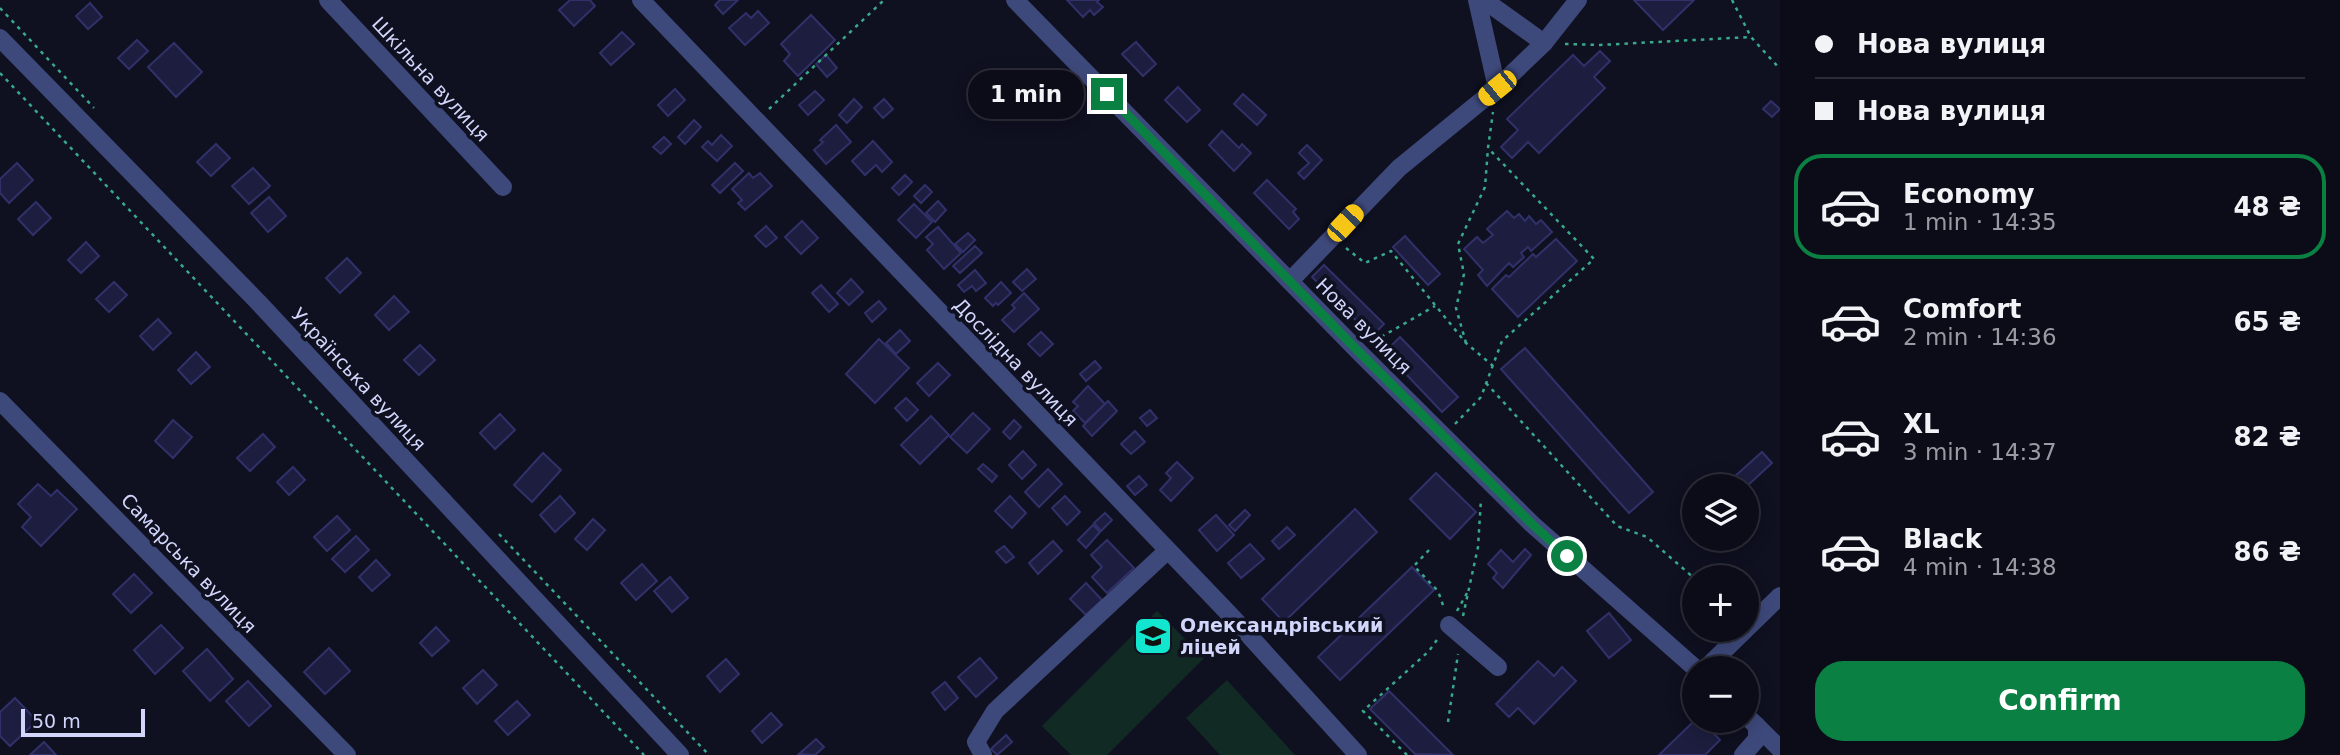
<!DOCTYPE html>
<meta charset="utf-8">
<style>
:root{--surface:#0b0c18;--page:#191a25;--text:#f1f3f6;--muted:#9a9ba2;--line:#2b2c37;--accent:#0b8043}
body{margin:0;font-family:"DejaVu Sans",sans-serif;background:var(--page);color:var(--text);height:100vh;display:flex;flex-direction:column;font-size:26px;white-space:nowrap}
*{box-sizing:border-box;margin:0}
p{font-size:23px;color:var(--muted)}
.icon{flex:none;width:38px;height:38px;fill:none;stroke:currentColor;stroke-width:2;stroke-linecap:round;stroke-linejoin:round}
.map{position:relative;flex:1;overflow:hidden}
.details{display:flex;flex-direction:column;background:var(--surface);width:560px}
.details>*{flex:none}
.top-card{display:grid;align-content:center;height:154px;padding:0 35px;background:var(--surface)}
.tools{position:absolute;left:1682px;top:474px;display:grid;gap:14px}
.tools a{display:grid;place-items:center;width:77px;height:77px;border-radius:50%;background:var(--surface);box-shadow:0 4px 18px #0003,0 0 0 2px var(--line);font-size:35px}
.scale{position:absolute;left:21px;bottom:18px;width:124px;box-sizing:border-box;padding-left:7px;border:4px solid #d2d6fb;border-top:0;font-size:19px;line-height:24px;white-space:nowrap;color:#d2d6fb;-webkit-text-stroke:5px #0f1020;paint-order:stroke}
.end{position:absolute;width:32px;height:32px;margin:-16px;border:9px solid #0b8043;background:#fff;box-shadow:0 0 0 4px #fff}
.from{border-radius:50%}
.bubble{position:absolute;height:49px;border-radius:24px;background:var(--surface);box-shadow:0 4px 18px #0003,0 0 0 2px var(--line);font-size:23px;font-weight:700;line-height:49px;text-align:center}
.car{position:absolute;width:21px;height:42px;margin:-21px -10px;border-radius:9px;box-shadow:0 0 5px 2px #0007;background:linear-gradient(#f5c518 24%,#345 0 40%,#f5c518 0 76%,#345 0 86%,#f5c518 0)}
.top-card b{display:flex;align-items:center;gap:24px;height:66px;font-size:26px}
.top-card b+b{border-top:2px solid var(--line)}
.top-card i{width:18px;height:18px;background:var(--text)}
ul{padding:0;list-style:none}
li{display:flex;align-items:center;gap:21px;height:105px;margin:0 14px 10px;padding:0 21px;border:4px solid transparent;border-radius:28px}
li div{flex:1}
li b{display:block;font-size:26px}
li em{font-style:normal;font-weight:700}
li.active{border-color:var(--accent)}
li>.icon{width:63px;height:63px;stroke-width:1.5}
.primary-button{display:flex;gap:14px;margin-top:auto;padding:14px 35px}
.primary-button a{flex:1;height:80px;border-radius:28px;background:var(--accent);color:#fff;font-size:28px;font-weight:700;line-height:80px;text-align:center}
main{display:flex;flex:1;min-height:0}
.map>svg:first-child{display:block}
.green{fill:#122a24}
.building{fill:#1d1d3f;stroke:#31316a;stroke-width:2}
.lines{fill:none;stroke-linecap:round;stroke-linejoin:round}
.path{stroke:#38a98a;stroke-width:2.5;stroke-dasharray:3.5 5;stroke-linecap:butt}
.minor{stroke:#3e497b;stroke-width:18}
.route{stroke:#0b8043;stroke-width:9}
.labels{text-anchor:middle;stroke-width:7;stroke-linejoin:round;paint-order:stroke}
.street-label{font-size:19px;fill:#d2d6fb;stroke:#0f1020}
.poi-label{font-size:19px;font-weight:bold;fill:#d2d6fb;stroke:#0f1020;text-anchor:start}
</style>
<main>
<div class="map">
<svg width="1780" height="755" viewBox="0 0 1780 755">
<rect width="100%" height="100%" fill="#0f1020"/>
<g class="green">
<path d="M1157 611 1204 658 1107 755H1071L1042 726Z"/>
<path d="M1227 680 1295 755H1220L1186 718Z"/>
</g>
<g class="building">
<path d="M570 0H590L595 6 574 26 559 10Z"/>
<path d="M720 0H738L723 14 715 5Z"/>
<path d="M1067 0H1099L1097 2 1103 7 1094 15 1090 10 1083 17Z"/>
<path d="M1634 0H1694L1663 30Z"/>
<path d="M90 3 102 17 88 29 76 16Z"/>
<path d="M758 11 769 23 745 45 729 28 746 13 751 18Z"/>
<path d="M811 15 835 40 798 76 784 61 790 54 781 44Z"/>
<path d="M622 32 634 44 611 65 600 53Z"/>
<path d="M137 40 148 51 129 69 118 58Z"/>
<path d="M1136 42 1156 64 1143 76 1122 54Z"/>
<path d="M174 43 202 72 176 97 148 67Z"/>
<path d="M1600 51 1610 61 1594 77 1605 88 1539 153 1528 142 1512 158 1501 147 1518 130 1507 119 1573 55 1584 66Z"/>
<path d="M826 55 837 68 827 77 816 64Z"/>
<path d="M1178 87 1200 110 1187 122 1165 100Z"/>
<path d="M675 89 685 100 668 116 658 105Z"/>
<path d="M815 91 824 100 808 115 799 105Z"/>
<path d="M1243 94 1266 115 1257 125 1234 104Z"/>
<path d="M854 99 862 107 847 123 839 115Z"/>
<path d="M884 99 893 109 883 118 874 108Z"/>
<path d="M1771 101 1780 109 1772 117 1763 109Z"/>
<path d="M694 120 701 127 685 144 678 137Z"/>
<path d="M836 125 851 142 826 164 814 150 823 142 820 140Z"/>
<path d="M1222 131 1239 148 1242 144 1251 153 1234 171 1209 145Z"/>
<path d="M721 135 732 146 717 161 702 147 708 141 712 145Z"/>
<path d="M664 137 671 144 661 154 653 147Z"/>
<path d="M873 141 892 162 882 172 876 165 865 175 852 161Z"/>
<path d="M216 144 230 158 211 176 197 162Z"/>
<path d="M1307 145 1322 160 1304 179 1298 173 1309 163 1299 153Z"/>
<path d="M17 163 33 180 9 203 0 193V179Z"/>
<path d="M735 163 743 171 720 193 712 185Z"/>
<path d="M253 168 270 186 249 204 232 186Z"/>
<path d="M749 173 753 178 760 173 772 186 745 210 738 203 742 200 732 189Z"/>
<path d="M905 175 912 182 899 195 892 188Z"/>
<path d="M1267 180 1296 209 1293 212 1299 219 1289 229 1254 193Z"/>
<path d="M925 185 932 192 921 203 914 196Z"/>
<path d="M269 197 286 216 268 232 251 213Z"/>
<path d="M938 201 946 210 935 222 926 213Z"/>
<path d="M36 202 51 218 33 235 18 219Z"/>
<path d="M914 204 932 222 916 238 898 220Z"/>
<path d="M1507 211 1514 218 1519 214 1525 221 1529 216 1536 224 1541 220 1552 232 1531 251 1528 247 1521 253 1524 257 1513 267 1509 263 1487 286 1478 275 1483 270 1464 249 1477 237 1483 243 1493 235 1487 229Z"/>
<path d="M802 221 818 238 801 254 785 237Z"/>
<path d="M766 226 777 238 766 247 755 236Z"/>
<path d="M938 227 961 253 944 269 927 250 933 244 926 237Z"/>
<path d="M968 233 975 240 963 252 955 244Z"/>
<path d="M1405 236 1440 274 1428 285 1393 247Z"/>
<path d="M1556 239 1577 261 1518 317 1492 289 1506 275 1509 277 1533 254 1536 257Z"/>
<path d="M86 242 99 256 81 273 68 260Z"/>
<path d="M975 246 982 253 960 273 953 266Z"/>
<path d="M347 258 361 273 340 293 326 278Z"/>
<path d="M1324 265 1384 324 1372 336 1312 277Z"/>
<path d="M1027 269 1036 279 1022 291 1013 282Z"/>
<path d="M975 270 986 283 976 291 972 286 964 292 958 285Z"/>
<path d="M851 279 863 292 849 305 837 293Z"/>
<path d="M114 282 127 295 109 312 96 299Z"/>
<path d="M1001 282 1011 293 998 305 996 303 993 306 985 298Z"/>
<path d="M821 285 838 304 829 312 812 293Z"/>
<path d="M1024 293 1039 309 1014 332 1002 320 1015 308 1012 305Z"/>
<path d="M394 296 409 312 389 330 375 315Z"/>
<path d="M879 301 886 309 872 322 865 313Z"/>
<path d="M158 319 171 333 153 350 140 336Z"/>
<path d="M900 330 910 341 896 354 886 343Z"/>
<path d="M1041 332 1053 344 1040 356 1028 344Z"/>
<path d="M1400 337 1458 397 1442 412 1385 352Z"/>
<path d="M879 339 909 368 875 403 846 374Z"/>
<path d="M420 345 435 360 419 375 404 360Z"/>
<path d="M1525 348 1653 492 1629 513 1501 369Z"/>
<path d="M196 352 210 367 191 384 178 370Z"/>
<path d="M1095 361 1101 368 1086 381 1080 374Z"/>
<path d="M938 363 950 375 929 396 917 383Z"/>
<path d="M1088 386 1105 404 1085 423 1073 411 1078 406 1073 402Z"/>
<path d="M906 398 918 410 907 421 895 408Z"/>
<path d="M1108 401 1117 411 1092 436 1083 426Z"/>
<path d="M1150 410 1157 418 1147 426 1140 418Z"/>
<path d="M973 413 990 429 967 453 950 437Z"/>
<path d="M500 414 515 430 495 449 480 433Z"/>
<path d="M931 416 949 435 920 464 901 445Z"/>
<path d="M173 420 192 437 173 458 155 441Z"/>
<path d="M1014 420 1021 427 1010 439 1003 432Z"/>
<path d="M1135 431 1145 442 1131 454 1121 444Z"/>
<path d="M263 434 275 447 250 471 237 458Z"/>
<path d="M1023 451 1036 465 1022 479 1009 465Z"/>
<path d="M1762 452 1772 463 1746 487 1724 486Z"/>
<path d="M543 453 561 470 532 502 514 485Z"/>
<path d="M1177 462 1193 478 1171 501 1160 490 1171 478 1166 473Z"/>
<path d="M983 464 997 476 992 482 978 469Z"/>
<path d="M293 467 305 480 289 495 277 482Z"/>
<path d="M1048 469 1062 484 1039 507 1025 492Z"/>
<path d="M1436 473 1476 512 1450 539 1410 499Z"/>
<path d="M1139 476 1147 485 1135 495 1127 486Z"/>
<path d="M38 484 51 496 57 490 77 509 41 546 22 527 31 517 18 504Z"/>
<path d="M560 496 575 513 555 532 540 515Z"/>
<path d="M1010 496 1026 513 1012 528 995 511Z"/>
<path d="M1065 496 1080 512 1067 525 1052 508Z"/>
<path d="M1355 509 1377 532 1284 622 1262 599Z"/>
<path d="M1245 510 1250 515 1235 531 1229 525Z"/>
<path d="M1105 513 1112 520 1101 531 1094 523Z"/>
<path d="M1216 515 1234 535 1217 551 1199 530Z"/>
<path d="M337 516 350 530 327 551 314 537Z"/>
<path d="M593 519 605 530 587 550 575 539Z"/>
<path d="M1093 525 1100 532 1086 548 1078 540Z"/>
<path d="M1287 527 1295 535 1279 549 1272 541Z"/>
<path d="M356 536 369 550 345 572 332 559Z"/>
<path d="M1107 540 1134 568 1107 593 1092 577 1102 567 1091 555Z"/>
<path d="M1053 541 1062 551 1038 574 1029 563Z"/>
<path d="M1250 544 1264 559 1241 578 1228 563Z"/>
<path d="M1004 546 1014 557 1006 563 996 552Z"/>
<path d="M1525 549 1531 555 1503 588 1493 578 1497 573 1488 564 1501 550 1513 562Z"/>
<path d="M376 560 390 575 372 591 359 577Z"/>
<path d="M642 564 657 581 636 600 621 583Z"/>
<path d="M1412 567 1434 590 1340 680 1318 657Z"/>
<path d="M134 574 152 593 131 613 113 594Z"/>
<path d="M670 577 688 598 672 612 654 591Z"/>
<path d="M1086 583 1102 600 1086 615 1070 599Z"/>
<path d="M1609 613 1631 640 1609 658 1587 631Z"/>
<path d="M161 625 183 648 155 674 134 650Z"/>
<path d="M436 627 449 641 432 656 420 643Z"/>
<path d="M329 648 350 671 325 694 304 672Z"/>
<path d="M207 649 233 679 210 701 183 671Z"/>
<path d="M980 658 997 678 976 697 958 677Z"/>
<path d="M726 659 739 674 720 692 707 676Z"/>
<path d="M1538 661 1554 676 1562 667 1576 681 1534 724 1518 708 1509 717 1496 704Z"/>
<path d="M483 670 497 685 477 704 463 688Z"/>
<path d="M248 681 271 706 249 726 226 701Z"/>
<path d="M945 682 958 698 945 710 932 693Z"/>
<path d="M1389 691 1453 755 1415 754 1370 709Z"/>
<path d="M15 698 37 721 10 746 0 736V712Z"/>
<path d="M517 701 530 715 508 735 495 721Z"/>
<path d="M771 713 782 725 762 743 752 731Z"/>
<path d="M1694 721H1702L1720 740 1705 755H1659Z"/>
<path d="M1006 735 1012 742 997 755 991 749Z"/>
<path d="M816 739 824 747 815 755 799 754Z"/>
<path d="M44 742 56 755H30Z"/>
</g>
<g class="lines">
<g class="path">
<path d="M1732 0 1751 37 1780 69"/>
<path d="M0 8 94 108"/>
<path d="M1565 44 1600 45 1751 37"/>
<path d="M0 73 644 755"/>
<path d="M769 109 884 0"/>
<path d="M1346 248 1365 263 1391 251 1466 343 1493 366"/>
<path d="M1374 341 1435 306"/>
<path d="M1466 343 1456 308 1464 274 1458 244 1485 187 1488 148 1493 112"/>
<path d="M1486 383 1617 526 1647 537 1694 578"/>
<path d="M1455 424 1481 397 1502 341 1594 259 1488 148"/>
<path d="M499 534 709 755"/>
<path d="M1429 550 1414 566 1438 591 1444 608"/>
<path d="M1457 611 1467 593"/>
<path d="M1463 616 1478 547 1481 499"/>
<path d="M1448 722 1458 654"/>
<path d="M1407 755 1363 711 1429 651 1439 637"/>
</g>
<g class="minor">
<path d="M328 0 503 187"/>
<path d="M641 0 1234 619 1358 755"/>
<path d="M1015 0 1358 351 1532 524 1695 668"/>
<path d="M1477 0 1497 88"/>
<path d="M1484 0 1544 43"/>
<path d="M0 38 258 302 680 755"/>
<path d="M1290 281 1399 168 1497 88 1544 43 1578 0"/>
<path d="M0 401 347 755"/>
<path d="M1449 625 1498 667"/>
<path d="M1746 629 1780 596"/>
<path d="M1706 668 1745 630"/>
<path d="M1757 726 1780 749"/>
<path d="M983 755 976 742 995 711 1167 551"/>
<path d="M1743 755 1757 739V726L1746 716"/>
</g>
</g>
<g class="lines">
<path class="route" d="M1107 94 1358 351 1532 524 1567 556"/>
</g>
<defs>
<symbol id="school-square" viewBox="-11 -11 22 22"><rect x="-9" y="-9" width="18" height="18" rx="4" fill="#13e6ce" stroke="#0f1020"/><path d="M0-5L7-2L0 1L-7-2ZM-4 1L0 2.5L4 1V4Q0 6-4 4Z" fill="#111"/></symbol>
</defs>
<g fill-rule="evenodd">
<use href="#school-square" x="1131" y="614" width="44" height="44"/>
</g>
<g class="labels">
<g class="street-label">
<text transform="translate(431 79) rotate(47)" y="7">Шкільна вулиця</text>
<text transform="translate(1364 326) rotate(45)" y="7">Нова вулиця</text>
<text transform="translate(1016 362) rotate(46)" y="7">Дослідна вулиця</text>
<text transform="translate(359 379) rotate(47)" y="7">Українська вулиця</text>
<text transform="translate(189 563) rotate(46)" y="7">Самарська вулиця</text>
</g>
<g class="poi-label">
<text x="1180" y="632">Олександрівський<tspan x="1180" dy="22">ліцей</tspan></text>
</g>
</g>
</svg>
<div class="tools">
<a><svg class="icon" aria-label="layers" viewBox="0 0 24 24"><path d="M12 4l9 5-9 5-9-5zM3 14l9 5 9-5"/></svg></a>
<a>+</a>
<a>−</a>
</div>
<div class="scale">50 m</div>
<i class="end from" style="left:1567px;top:556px"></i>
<i class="end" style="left:1107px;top:94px"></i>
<div class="bubble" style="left:968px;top:70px;width:116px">1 min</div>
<i class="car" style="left:1497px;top:88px;rotate:231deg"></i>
<i class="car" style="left:1345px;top:223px;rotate:43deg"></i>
</div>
<section class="details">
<div class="top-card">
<b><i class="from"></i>Нова вулиця</b>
<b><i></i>Нова вулиця</b>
</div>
<ul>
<li class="active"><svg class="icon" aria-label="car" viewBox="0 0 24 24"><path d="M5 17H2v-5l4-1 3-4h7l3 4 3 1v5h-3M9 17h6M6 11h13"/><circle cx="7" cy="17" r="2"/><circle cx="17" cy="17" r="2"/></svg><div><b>Economy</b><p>1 min · 14:35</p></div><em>48 ₴</em></li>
<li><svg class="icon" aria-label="car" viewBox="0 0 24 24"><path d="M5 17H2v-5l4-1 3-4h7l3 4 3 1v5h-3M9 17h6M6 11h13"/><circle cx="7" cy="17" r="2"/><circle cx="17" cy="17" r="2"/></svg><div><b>Comfort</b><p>2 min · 14:36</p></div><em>65 ₴</em></li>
<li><svg class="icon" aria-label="car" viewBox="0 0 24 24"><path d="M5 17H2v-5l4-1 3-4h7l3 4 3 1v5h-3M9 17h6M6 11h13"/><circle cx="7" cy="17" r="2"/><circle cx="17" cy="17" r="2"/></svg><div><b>XL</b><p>3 min · 14:37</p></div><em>82 ₴</em></li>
<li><svg class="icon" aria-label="car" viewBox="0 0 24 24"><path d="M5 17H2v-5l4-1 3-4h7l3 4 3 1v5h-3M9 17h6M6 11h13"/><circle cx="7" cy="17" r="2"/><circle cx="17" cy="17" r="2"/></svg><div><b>Black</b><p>4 min · 14:38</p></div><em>86 ₴</em></li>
</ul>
<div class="primary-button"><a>Confirm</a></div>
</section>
</main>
